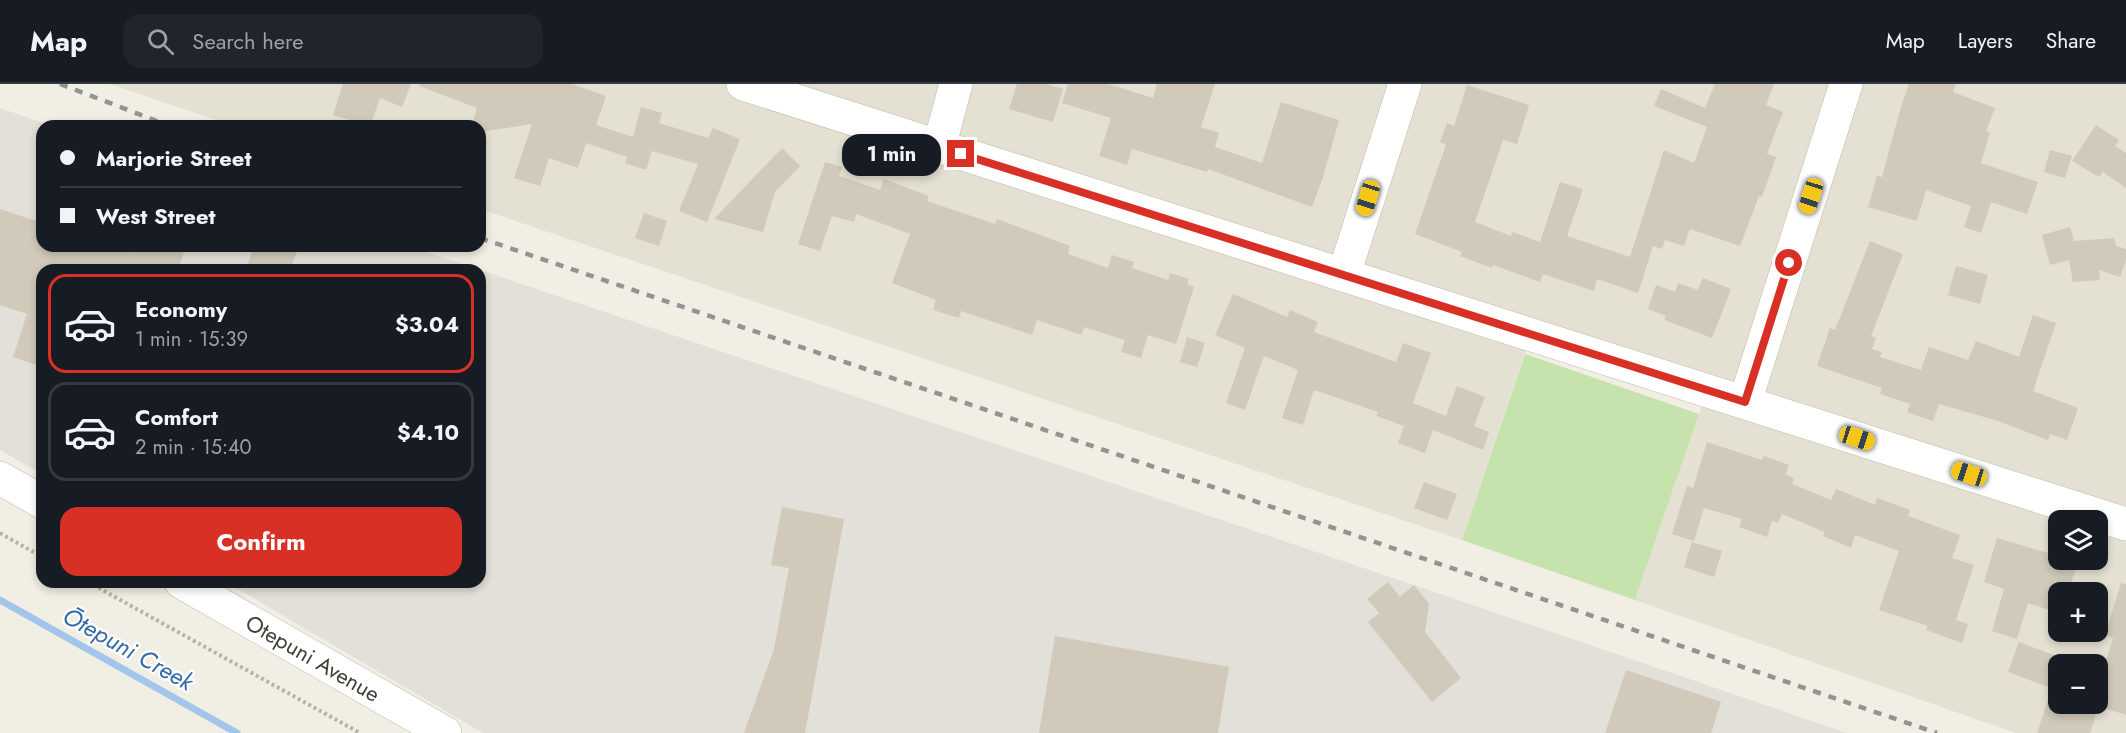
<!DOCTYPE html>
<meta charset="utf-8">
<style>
:root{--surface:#171b24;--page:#20242c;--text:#f1f3f6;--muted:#9ea1a6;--line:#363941;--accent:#d93025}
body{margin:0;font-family:Jost,sans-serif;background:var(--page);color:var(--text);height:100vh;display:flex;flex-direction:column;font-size:22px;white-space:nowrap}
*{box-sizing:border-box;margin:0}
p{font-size:20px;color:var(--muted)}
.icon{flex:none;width:33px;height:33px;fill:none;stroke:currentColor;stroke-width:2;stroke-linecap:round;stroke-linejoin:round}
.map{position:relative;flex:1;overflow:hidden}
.panel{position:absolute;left:36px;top:180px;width:450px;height:324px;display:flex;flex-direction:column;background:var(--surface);border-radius:18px;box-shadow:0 3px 9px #0003}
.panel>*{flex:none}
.hud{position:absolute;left:36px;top:36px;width:450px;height:132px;border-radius:18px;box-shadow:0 3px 9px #0003;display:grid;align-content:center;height:132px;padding:0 24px;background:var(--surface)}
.controls{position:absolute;left:2048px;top:426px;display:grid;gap:12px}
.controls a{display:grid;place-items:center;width:60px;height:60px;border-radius:12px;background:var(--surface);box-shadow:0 3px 9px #0003;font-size:30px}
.end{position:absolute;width:27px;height:27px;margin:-14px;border:8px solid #d93025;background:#fff;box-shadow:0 0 0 3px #fff}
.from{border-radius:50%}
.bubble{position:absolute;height:42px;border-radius:18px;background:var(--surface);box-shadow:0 3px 9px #0003;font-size:20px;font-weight:700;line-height:42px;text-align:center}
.car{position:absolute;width:18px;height:36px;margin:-18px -9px;border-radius:8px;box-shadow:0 0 4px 2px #0007;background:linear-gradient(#f5c518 24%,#345 0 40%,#f5c518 0 76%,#345 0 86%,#f5c518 0)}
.hud b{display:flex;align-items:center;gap:21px;height:57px;font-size:22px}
.hud b+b{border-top:2px solid var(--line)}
.hud i{width:15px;height:15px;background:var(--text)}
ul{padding:10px 0 0;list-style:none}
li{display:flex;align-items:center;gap:18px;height:99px;margin:0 12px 9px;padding:0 12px;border:3px solid var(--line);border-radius:18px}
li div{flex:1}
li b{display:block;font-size:22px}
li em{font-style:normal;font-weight:700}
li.on{border-color:var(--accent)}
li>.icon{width:54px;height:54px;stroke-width:1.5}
.button{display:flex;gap:12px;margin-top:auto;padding:12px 24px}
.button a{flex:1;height:69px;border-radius:18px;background:var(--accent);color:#fff;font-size:24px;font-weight:700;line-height:69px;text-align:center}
header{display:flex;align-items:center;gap:36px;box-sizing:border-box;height:84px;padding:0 30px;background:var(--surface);border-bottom:2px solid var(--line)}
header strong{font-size:28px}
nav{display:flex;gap:33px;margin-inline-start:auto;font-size:21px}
.search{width:420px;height:54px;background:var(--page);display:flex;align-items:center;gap:15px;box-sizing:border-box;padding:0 21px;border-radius:18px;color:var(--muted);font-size:22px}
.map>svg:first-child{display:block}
.residential{fill:#e4e0d2;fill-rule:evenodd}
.industrial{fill:#e3dfd9}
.green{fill:#c6e3ae}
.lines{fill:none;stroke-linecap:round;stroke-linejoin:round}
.stream{stroke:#a2c6eb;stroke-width:7}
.building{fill:#d1caba}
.minor-casing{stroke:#beb9aa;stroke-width:34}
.path{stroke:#bcb399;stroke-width:4;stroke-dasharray:3 3;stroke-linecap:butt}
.minor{stroke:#fff;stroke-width:33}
.rail{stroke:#939393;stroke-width:4.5;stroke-dasharray:8 8;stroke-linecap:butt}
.route{stroke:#d93025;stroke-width:8}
.labels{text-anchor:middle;stroke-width:4.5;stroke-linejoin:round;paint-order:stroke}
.street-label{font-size:22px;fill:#423e34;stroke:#fff}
.water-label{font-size:24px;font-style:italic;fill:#346ca7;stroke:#fff}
</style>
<header>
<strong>Map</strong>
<div class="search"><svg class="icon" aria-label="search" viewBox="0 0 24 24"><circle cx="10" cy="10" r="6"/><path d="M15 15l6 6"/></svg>Search here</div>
<nav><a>Map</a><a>Layers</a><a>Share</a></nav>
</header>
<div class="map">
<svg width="2126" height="649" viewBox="0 0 2126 649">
<rect width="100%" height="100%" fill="#f1eee4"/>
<path class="residential" d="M110 0H2126V649H2016L1635 516 1699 330 1713 299 1534 241 1462 456 480 125V42H234ZM2058 436H2097V476H2058ZM2058 508H2097V548H2058ZM2058 580H2097V620H2058Z"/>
<g class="industrial">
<path d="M0 24 52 42H42V162H408L480 186H42V390L0 366Z"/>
<path d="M480 186 1414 501 1847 649H483L226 498H480Z"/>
</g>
<path class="green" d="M1525 270 1699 330 1635 516 1462 456Z"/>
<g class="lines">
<path class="stream" d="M0 516 237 649"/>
</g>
<g class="building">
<path d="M343 0H411L402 23 380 14 370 42 333 31Z"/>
<path d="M420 0H572L606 12 596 41 633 53 641 23 662 29 659 39 708 54 713 44 740 55 707 138 679 127 698 80 652 67 646 86 625 79 627 73 586 59 578 84 549 74 540 102 514 94 532 40 480 48V42H472L477 24 419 2Z"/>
<path d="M1017 0H1046L1063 5 1053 38 1009 25Z"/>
<path d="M1068 0H1108L1153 14 1157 0H1215L1201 43 1219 49 1215 63 1262 79 1281 18 1339 36 1323 93 1312 123 1208 85 1207 88 1132 65 1127 81 1099 72 1111 34 1062 19Z"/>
<path d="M1715 0H1774L1766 21 1783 28 1767 70 1776 73 1762 113 1759 112 1740 162 1690 145 1684 162 1665 156 1662 165 1653 162 1638 209 1597 195 1594 207 1543 190 1540 198 1493 181 1492 184 1460 172 1462 168 1415 150 1446 61 1440 58 1447 39 1454 42 1467 1 1529 21 1517 60 1503 56 1475 138 1511 152 1512 148 1540 158 1560 98 1583 105 1567 152 1630 173 1664 66 1694 79 1707 43 1654 22 1661 5 1705 24Z"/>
<path d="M1909 0H1956L1953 8 1995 24 1986 47 1990 48 1981 79 2038 98 2027 130 1991 118 1981 149 1964 143 1971 122 1926 106 1917 137 1868 123 1877 92 1882 93 1900 26Z"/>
<path d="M2096 41 2119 56 2115 62 2126 69V104L2103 88 2099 93 2072 77Z"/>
<path d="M782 64 800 82 775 108 763 148 714 135Z"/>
<path d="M2050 66 2072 72 2065 94 2044 88Z"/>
<path d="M825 78 842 83 839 92 880 106 884 95 929 112 927 117 995 140 997 135 1070 162 1068 170 1108 184 1112 171 1134 178 1132 184 1168 196 1170 189 1189 195 1187 200 1194 203 1176 260 1148 251 1141 274 1121 268 1125 256 1084 243 1082 251 1037 236 1032 251 961 227 959 234 933 226 936 216 892 199 910 150 856 130 854 138 832 132 820 167 798 160Z"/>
<path d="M0 125 42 139V162H109L132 169 134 162H186L178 186H42V283L13 273 27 230 0 221Z"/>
<path d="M644 129 667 137 659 162 635 154Z"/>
<path d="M2070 143 2074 157 2114 154 2116 162 2126 165V176L2120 193 2099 186 2100 196 2073 198 2069 176 2050 181 2042 151Z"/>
<path d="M1870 157 1903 170 1871 252 1876 254 1872 265 1882 268 1880 273 1921 286 1929 263 1968 276 1976 257 2019 273 2033 231 2056 239 2033 307 2078 324 2067 356 2050 350 2048 356 1998 337 1939 320 1933 337 1907 328 1910 320 1880 310 1882 304 1817 282 1830 244 1835 246Z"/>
<path d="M254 162H299L290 186H246Z"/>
<path d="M1956 182 1988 191 1980 220 1948 211Z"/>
<path d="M1703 194 1731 205 1712 254 1664 236 1666 232 1648 225 1656 201 1675 208 1678 199 1698 206Z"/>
<path d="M1233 210 1287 233 1290 226 1318 238 1314 248 1396 278 1403 259 1431 269 1413 319 1446 332 1457 302 1485 313 1474 342 1489 348 1483 366 1433 346 1425 369 1398 359 1404 342 1376 332 1378 328 1314 306 1303 341 1282 334 1298 286 1264 272 1245 326 1226 319 1245 264 1215 251Z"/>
<path d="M1187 253 1205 259 1197 283 1180 278Z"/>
<path d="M1707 358 1762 376 1764 372 1789 381 1785 390 1794 394 1792 400 1831 416 1836 405 1875 421 1877 414 1910 426 1908 432 1960 451 1952 474 1974 481 1956 536 1968 540 1962 559 1926 546 1928 542 1879 526 1899 467 1855 451 1851 464 1823 452 1825 448 1782 430 1778 439 1772 437 1767 453 1739 443 1742 435 1704 424 1694 457 1672 450 1687 402 1693 404Z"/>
<path d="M1424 398 1457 410 1447 436 1414 424Z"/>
<path d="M782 423 844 435 805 649H744L774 565 789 484 771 481Z"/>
<path d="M1997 454 2058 472V476L2078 478 2068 508H2058V529L2028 519 2017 555 1992 547 2004 505 1984 498Z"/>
<path d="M1692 458 1722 467 1714 493 1684 483Z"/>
<path d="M1388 498 1400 513 1414 501 1429 520 1425 548 1461 594 1432 618 1368 538 1379 529 1367 515Z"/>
<path d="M2121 499 2126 500V631L2092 620H2097V605L2113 554 2105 551Z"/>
<path d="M1055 552 1229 583 1218 649H1039Z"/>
<path d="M2019 558 2059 573 2048 603 2008 588Z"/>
<path d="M1626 586 1721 618 1711 649H1605Z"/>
<path d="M2048 616 2096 631 2090 649H2037Z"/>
</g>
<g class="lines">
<defs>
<g id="minor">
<path d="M743 0 2126 440"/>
<path d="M939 63 956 0"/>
<path d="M1344 190 1405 0"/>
<path d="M1745 318 1846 0"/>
<path d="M0 394 42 418"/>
<path d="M181 498 445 649"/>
</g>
</defs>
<use href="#minor" class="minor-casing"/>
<g class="path">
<path d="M0 449 42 473"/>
<path d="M88 498 360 649"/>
</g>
<use href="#minor" class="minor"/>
<g class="rail">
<path d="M60 0 170 42"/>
<path d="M480 154 1937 649"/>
</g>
</g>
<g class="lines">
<path class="route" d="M961 70 1745 318 1789 179"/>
</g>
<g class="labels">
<g class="street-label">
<text transform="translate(313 574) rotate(30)" y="8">Otepuni Avenue</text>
</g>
<g class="water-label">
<text transform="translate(128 565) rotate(29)" y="8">Ōtepuni Creek</text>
</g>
</g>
</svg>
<div class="controls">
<a><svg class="icon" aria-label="layers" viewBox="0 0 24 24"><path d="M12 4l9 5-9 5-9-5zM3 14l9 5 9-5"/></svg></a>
<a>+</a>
<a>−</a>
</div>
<i class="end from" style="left:1789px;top:179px"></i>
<i class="end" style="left:961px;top:70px"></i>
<div class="bubble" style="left:842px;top:50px;width:99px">1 min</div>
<i class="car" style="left:1811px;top:112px;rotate:198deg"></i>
<i class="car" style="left:1368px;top:114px;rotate:197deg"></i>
<i class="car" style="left:1857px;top:354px;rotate:108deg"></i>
<i class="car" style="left:1969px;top:390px;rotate:288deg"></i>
<div class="hud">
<b><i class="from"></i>Marjorie Street</b>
<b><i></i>West Street</b>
</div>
<section class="panel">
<ul>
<li class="on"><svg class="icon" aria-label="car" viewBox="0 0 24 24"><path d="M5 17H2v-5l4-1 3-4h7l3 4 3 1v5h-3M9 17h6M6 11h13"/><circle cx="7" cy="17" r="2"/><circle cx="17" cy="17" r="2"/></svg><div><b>Economy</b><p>1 min · 15:39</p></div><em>$3.04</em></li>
<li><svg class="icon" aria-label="car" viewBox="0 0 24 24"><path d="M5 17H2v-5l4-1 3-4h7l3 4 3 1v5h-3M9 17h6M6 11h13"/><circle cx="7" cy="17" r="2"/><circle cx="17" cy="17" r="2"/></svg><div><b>Comfort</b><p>2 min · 15:40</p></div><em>$4.10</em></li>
</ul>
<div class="button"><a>Confirm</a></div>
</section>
</div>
